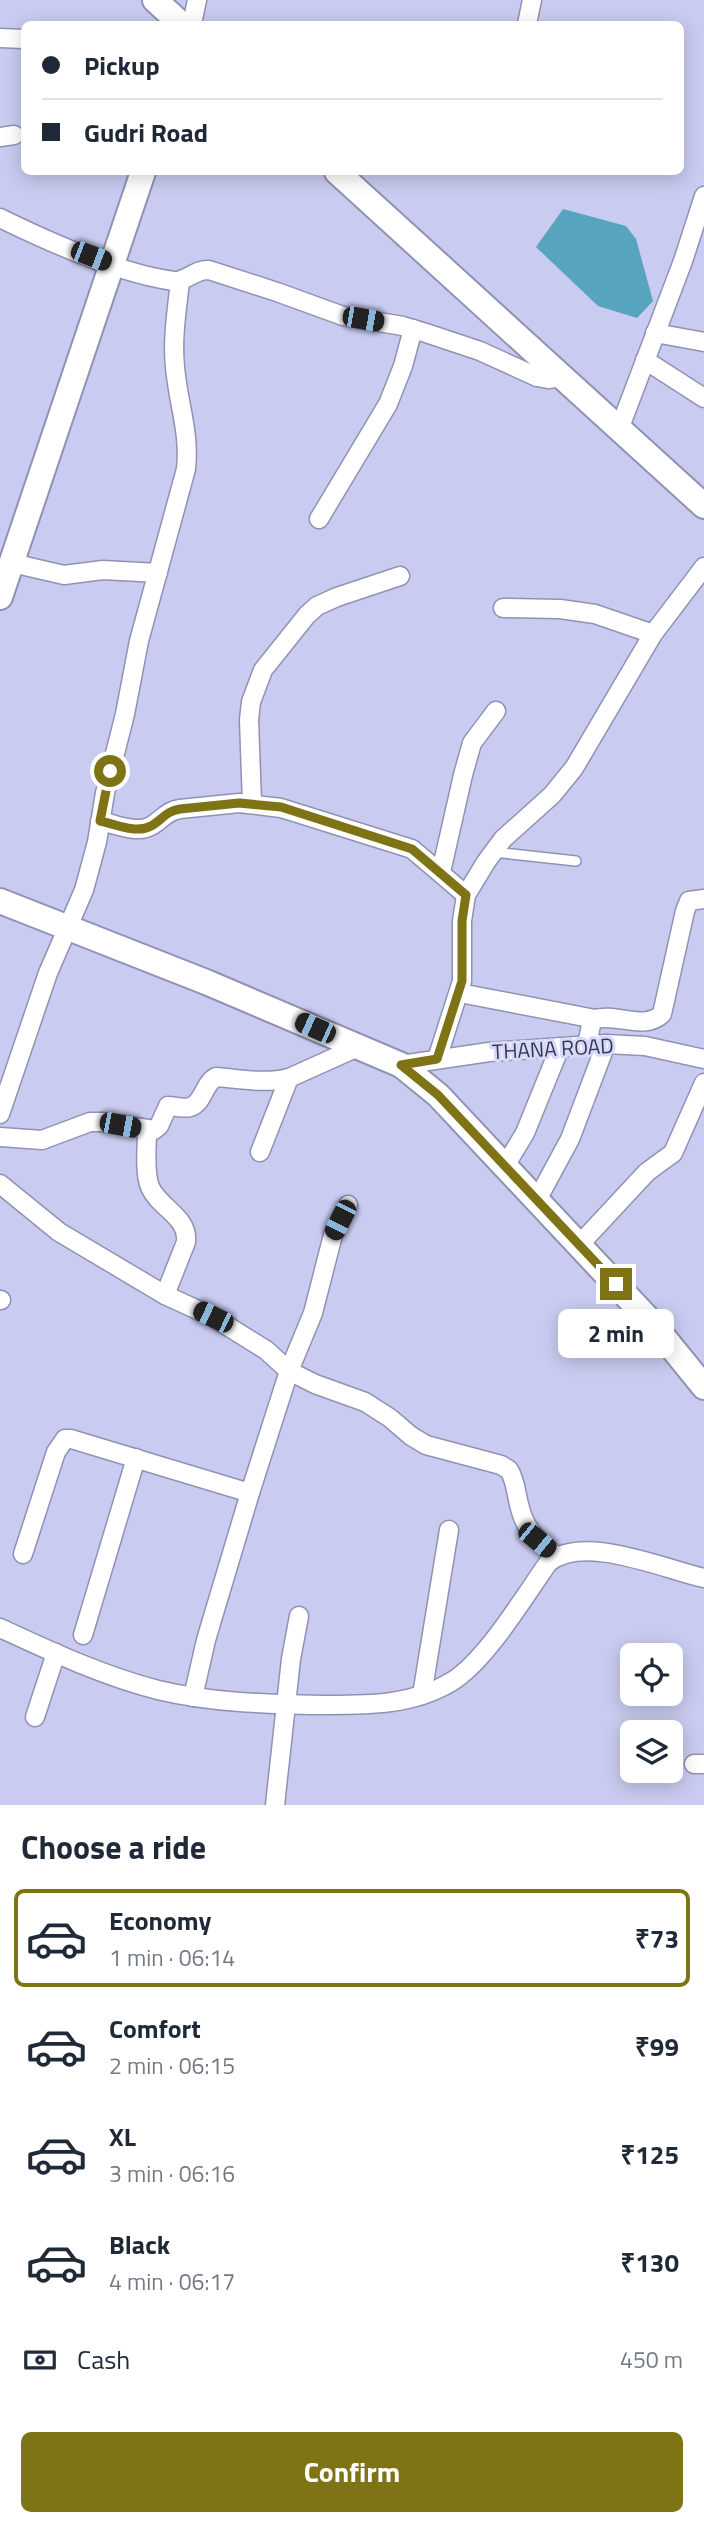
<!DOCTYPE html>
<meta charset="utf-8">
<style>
:root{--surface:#fff;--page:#f2f2f3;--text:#1f2937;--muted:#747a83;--line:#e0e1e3;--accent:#7e7416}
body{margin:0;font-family:"Titillium Web",sans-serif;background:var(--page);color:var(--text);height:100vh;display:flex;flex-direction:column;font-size:26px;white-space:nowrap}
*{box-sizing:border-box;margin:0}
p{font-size:23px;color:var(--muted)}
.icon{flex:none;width:38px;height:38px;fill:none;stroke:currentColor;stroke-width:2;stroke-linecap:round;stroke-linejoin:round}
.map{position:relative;height:1805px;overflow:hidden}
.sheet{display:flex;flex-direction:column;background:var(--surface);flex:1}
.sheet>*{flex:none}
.guide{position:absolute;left:21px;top:21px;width:663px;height:154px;border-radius:10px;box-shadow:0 4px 18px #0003;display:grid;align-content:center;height:154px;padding:0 21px;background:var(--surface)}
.controls{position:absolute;left:620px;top:1643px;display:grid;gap:14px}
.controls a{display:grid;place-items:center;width:63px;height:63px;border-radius:10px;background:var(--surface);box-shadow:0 4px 18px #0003;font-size:35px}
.end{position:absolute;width:32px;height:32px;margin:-16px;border:9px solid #7e7416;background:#fff;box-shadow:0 0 0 4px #fff}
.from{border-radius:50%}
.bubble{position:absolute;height:49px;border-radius:10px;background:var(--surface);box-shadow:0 4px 18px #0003;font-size:23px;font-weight:700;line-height:49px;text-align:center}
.car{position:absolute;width:21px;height:42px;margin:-21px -10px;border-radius:9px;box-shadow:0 0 5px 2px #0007;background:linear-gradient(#222 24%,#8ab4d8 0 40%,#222 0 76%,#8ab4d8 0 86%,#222 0)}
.guide b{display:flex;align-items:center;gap:24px;height:66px;font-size:26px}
.guide b+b{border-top:2px solid var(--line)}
.guide i{width:18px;height:18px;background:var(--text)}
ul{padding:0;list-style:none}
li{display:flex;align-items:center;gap:21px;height:98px;margin:0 14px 10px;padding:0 7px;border:4px solid transparent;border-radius:10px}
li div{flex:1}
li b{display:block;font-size:26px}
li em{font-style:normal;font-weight:700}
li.active{border-color:var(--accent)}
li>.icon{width:63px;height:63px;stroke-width:1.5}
h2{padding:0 21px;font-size:32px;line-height:84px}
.pay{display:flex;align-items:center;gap:18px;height:77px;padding:0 21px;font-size:26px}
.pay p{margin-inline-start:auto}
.button{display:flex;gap:14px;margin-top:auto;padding:14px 21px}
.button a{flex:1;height:80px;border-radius:10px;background:var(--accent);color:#fff;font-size:28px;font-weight:700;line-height:80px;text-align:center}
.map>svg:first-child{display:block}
.water{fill:#57a4be}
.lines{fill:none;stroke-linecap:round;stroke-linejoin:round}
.lane-casing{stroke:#9091b4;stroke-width:12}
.street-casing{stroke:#9091b4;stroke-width:21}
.secondary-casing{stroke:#9091b4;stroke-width:28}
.lane{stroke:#fff;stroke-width:9}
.street{stroke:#fff;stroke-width:18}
.secondary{stroke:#fff;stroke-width:24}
.route{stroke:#7e7416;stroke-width:9}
.labels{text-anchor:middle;stroke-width:6;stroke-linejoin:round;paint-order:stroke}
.street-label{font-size:21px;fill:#373847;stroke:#d6d8fd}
</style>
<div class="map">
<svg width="704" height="1805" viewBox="0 0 704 1805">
<rect width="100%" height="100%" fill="#c9cbf0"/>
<path class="water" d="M563 209 626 226 636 239 653 301 637 318 598 306 536 247Z"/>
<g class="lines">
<defs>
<path id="lane" d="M493 852 576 861"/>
<g id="street">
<path d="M192 24 197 0"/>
<path d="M527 24 532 0"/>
<path d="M0 38 24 39"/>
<path d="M0 137 14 135"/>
<path d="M0 218C49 242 120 274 174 281 186 282 195 269 209 270L277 292 343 316 403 326 426 333 480 351 537 377 548 379 564 377"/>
<path d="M655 333 704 342"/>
<path d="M645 360 704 398"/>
<path d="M620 427 683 261 704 196"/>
<path d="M319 519 388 404 403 366 413 329"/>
<path d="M12 563 64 575 103 570 158 573"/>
<path d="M503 608 560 609 595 614 653 634"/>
<path d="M252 803 249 720 251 702 263 670 307 615 317 606 337 597 400 576"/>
<path d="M100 821C115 824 137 834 151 826 162 820 166 811 180 809L239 803 281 808 412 849 466 895"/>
<path d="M441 872 463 775 472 743 496 711"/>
<path d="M460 993 595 1019"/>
<path d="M587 1045 591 1025 595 1019C617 1013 644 1031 662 1014L685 911 689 901 704 899"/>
<path d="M437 1059 462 981V921L466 895 486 862 503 839 552 795 574 768 653 634 704 567"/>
<path d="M401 1065 489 1052 606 1044 645 1046 704 1059"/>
<path d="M0 1114 48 973 84 890 97 842 105 793 125 714 139 641 186 469C190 432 178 403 175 367 172 338 177 310 180 281"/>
<path d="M147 1131C147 1147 144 1172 150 1187 159 1208 189 1217 186 1242L165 1295"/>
<path d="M0 1137 42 1140 90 1122H102L154 1130 159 1126 168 1106C175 1106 183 1109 190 1107 203 1104 204 1083 216 1077 241 1079 265 1084 289 1078L358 1047"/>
<path d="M260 1152 289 1078"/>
<path d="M505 1166 525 1133 560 1047"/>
<path d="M0 1184 59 1232 165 1295 213 1317 266 1350 289 1371 315 1384 365 1402 390 1418 411 1436 426 1445 501 1465 509 1470C516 1481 516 1495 520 1508 525 1530 539 1542 556 1556"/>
<path d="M537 1200 570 1139 606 1044"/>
<path d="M579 1245 647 1172 673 1153 704 1083"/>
<path d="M0 1300H1"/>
<path d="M23 1554 56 1452 65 1439H71L250 1493"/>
<path d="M0 1628C52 1652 103 1676 158 1690 212 1703 267 1704 322 1705 366 1705 411 1706 451 1682 485 1662 524 1597 548 1563 583 1533 663 1569 704 1578"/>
<path d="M83 1635 136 1458"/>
<path d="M422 1695 449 1530"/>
<path d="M193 1697 206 1640 250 1493 289 1371 313 1313 333 1235 348 1205"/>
<path d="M35 1717 56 1653"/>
<path d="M694 1764H704"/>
<path d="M275 1805 291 1659 299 1616"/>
</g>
<g id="secondary">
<path d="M155 0 181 24"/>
<path d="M337 172 704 506"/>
<path d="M0 597 143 172"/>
<path d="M0 901 206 982 401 1065 438 1095 652 1323 704 1387"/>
</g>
</defs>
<use href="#lane" class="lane-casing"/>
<use href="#street" class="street-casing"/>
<use href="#secondary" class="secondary-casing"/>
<use href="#lane" class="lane"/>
<use href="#street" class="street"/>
<use href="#secondary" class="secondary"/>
</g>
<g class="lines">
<path class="route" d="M110 771 100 821C115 824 137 834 151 826 162 820 166 811 180 809L239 803 281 807 412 849 466 895 462 921V981L437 1059 401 1065 438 1095 616 1284"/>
</g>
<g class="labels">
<g class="street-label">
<text transform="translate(553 1049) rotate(-3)" y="7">THANA ROAD</text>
</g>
</g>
</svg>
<div class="controls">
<a><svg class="icon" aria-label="locate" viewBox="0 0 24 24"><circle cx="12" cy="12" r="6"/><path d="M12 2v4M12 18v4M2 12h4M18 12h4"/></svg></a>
<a><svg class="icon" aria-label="layers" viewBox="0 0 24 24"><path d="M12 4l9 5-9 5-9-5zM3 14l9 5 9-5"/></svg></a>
</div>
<i class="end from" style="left:110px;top:771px"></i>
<i class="end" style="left:616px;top:1284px"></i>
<div class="bubble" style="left:558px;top:1309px;width:116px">2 min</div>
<i class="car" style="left:91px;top:256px;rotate:111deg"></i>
<i class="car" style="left:363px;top:319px;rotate:100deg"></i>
<i class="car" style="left:315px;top:1028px;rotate:294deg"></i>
<i class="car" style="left:120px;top:1125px;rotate:101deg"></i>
<i class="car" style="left:340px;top:1220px;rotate:207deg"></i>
<i class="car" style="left:213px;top:1317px;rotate:296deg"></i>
<i class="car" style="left:537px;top:1540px;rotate:129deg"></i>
<div class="guide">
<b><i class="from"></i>Pickup</b>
<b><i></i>Gudri Road</b>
</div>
</div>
<section class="sheet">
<h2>Choose a ride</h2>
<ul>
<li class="active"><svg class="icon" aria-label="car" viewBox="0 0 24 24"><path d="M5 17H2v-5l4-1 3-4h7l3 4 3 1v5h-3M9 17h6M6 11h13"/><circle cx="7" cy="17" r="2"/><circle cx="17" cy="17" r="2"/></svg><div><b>Economy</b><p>1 min · 06:14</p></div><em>₹73</em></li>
<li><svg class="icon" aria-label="car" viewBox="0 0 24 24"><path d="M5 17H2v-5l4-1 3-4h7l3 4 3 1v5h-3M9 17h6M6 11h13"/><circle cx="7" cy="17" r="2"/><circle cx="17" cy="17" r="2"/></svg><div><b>Comfort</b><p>2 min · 06:15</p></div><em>₹99</em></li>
<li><svg class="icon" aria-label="car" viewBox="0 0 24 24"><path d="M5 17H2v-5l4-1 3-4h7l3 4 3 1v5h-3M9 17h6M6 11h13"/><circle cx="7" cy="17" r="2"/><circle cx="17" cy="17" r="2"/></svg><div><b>XL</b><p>3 min · 06:16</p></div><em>₹125</em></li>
<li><svg class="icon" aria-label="car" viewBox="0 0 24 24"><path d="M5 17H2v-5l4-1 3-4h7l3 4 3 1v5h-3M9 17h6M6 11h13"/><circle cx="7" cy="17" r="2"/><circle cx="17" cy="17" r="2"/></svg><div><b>Black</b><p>4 min · 06:17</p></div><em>₹130</em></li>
</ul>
<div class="pay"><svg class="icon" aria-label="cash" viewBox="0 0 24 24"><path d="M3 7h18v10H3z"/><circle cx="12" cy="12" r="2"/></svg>Cash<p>450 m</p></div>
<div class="button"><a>Confirm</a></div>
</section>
